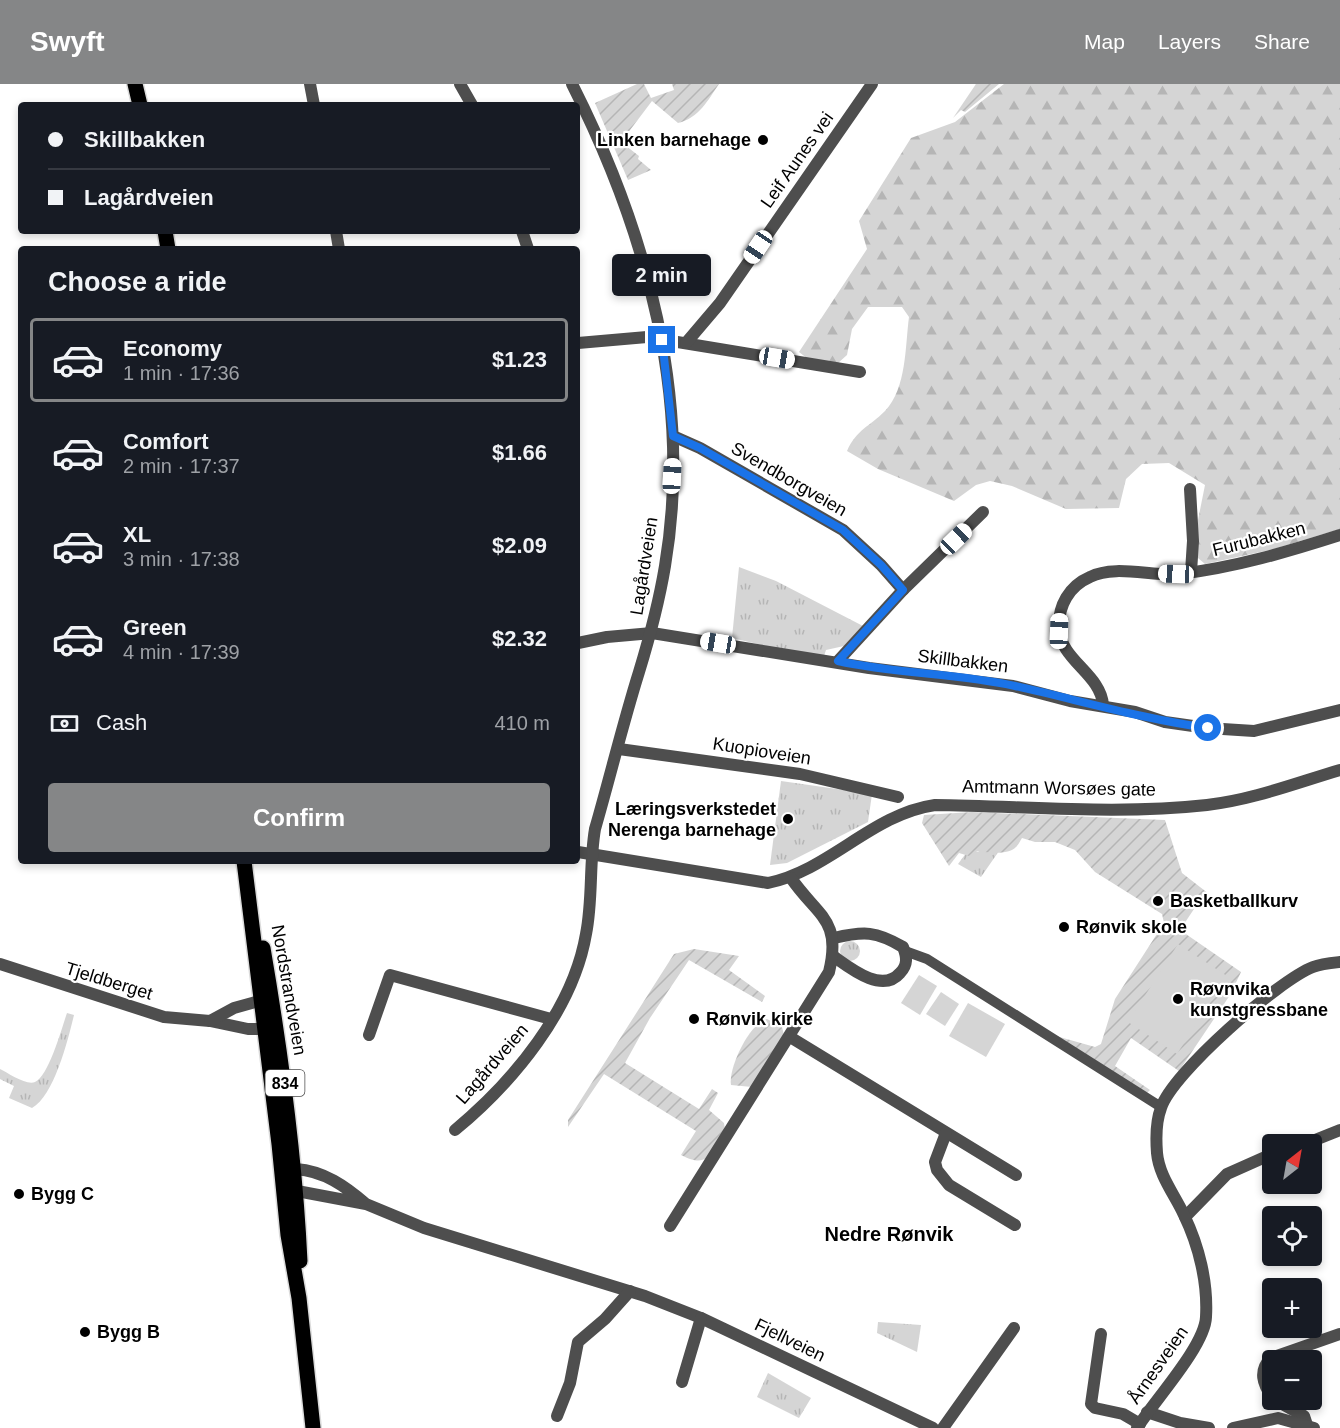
<!DOCTYPE html>
<meta charset="utf-8">
<style>
:root{--surface:#171b24;--page:#20242c;--text:#f1f3f6;--muted:#9ea1a6;--line:#363941;--accent:#858687}
body{margin:0;font-family:Helvetica,sans-serif;background:var(--page);color:var(--text);height:100vh;display:flex;flex-direction:column;font-size:22px;white-space:nowrap}
*{box-sizing:border-box;margin:0}
p{font-size:20px;color:var(--muted)}
.icon{flex:none;width:33px;height:33px;fill:none;stroke:currentColor;stroke-width:2;stroke-linecap:round;stroke-linejoin:round}
.map{position:relative;flex:1;overflow:hidden}
.drawer{position:absolute;left:18px;top:162px;width:562px;height:618px;display:flex;flex-direction:column;background:var(--surface);border-radius:6px;box-shadow:0 3px 9px #0003}
.drawer>*{flex:none}
.hud{position:absolute;left:18px;top:18px;width:562px;height:132px;border-radius:6px;box-shadow:0 3px 9px #0003;display:grid;align-content:center;height:132px;padding:0 30px;background:var(--surface)}
.needle{width:39px;rotate:31deg}
.controls{position:absolute;left:1262px;top:1050px;display:grid;gap:12px}
.controls a{display:grid;place-items:center;width:60px;height:60px;border-radius:6px;background:var(--surface);box-shadow:0 3px 9px #0003;font-size:30px}
.end{position:absolute;width:27px;height:27px;margin:-14px;border:8px solid #1a73e8;background:#fff;box-shadow:0 0 0 3px #fff}
.from{border-radius:50%}
.bubble{position:absolute;height:42px;border-radius:6px;background:var(--surface);box-shadow:0 3px 9px #0003;font-size:20px;font-weight:700;line-height:42px;text-align:center}
.car{position:absolute;width:18px;height:36px;margin:-18px -9px;border-radius:8px;box-shadow:0 0 4px 2px #0007;background:linear-gradient(#fff 24%,#345 0 40%,#fff 0 76%,#345 0 86%,#fff 0)}
.hud b{display:flex;align-items:center;gap:21px;height:57px;font-size:22px}
.hud b+b{border-top:2px solid var(--line)}
.hud i{width:15px;height:15px;background:var(--text)}
ul{padding:0;list-style:none}
li{display:flex;align-items:center;gap:18px;height:84px;margin:0 12px 9px;padding:0 18px;border:3px solid transparent;border-radius:6px}
li div{flex:1}
li b{display:block;font-size:22px}
li em{font-style:normal;font-weight:700}
li.on{border-color:var(--accent)}
li>.icon{width:54px;height:54px;stroke-width:1.5}
h2{padding:0 30px;font-size:27px;line-height:72px}
.pay{display:flex;align-items:center;gap:15px;height:66px;padding:0 30px;font-size:22px}
.pay p{margin-inline-start:auto}
.cta{display:flex;gap:12px;margin-top:auto;padding:12px 30px}
.cta a{flex:1;height:69px;border-radius:6px;background:var(--accent);color:#fff;font-size:24px;font-weight:700;line-height:69px;text-align:center}
header{display:flex;align-items:center;gap:36px;box-sizing:border-box;height:84px;padding:0 30px;background:var(--accent);color:#fff}
header strong{font-size:28px}
nav{display:flex;gap:33px;margin-inline-start:auto;font-size:21px}
.map>svg:first-child{display:block}
.grass{fill:url(#grass-tufts)}
.forest{fill:url(#forest-firs)}
.garden{fill:url(#garden-furrows)}
.pitch{fill:#d5d5d5}
.lines{fill:none;stroke-linecap:round;stroke-linejoin:round}
.primary-casing{stroke:#dbdbdb;stroke-width:18}
.pedestrian{stroke:#4e4e4e;stroke-width:10}
.minor{stroke:#4e4e4e;stroke-width:12}
.tertiary{stroke:#4e4e4e;stroke-width:12}
.primary{stroke:#000;stroke-width:15}
.route{stroke:#1a73e8;stroke-width:8}
.poi-dot{fill:#000;stroke:#fff;stroke-width:2}
.labels{text-anchor:middle;stroke-width:4.5;stroke-linejoin:round;paint-order:stroke}
.shield{fill:#fff;stroke:#4c4c4c;stroke-width:1.5}
.shield-label{font-size:16px;font-weight:bold;fill:#000}
.poi-label{font-size:18px;font-weight:bold;fill:#000;stroke:#fff;text-anchor:start}
.street-label{font-size:18px;fill:#000;stroke:#fff}
.neighbourhood-label{font-size:20px;font-weight:bold;fill:#000;stroke:#fff}
</style>
<header>
<strong>Swyft</strong>
<nav><a>Map</a><a>Layers</a><a>Share</a></nav>
</header>
<div class="map">
<svg width="1340" height="1344" viewBox="0 0 1340 1344">
<defs>
<pattern id="grass-tufts" width="24" height="20" patternUnits="userSpaceOnUse" patternTransform="scale(1.5)"><rect width="24" height="20" fill="#d5d5d5"/><path d="M3 7l-1-3M5 7V3M7 7l1-3M15 17l-1-3M17 17v-4M19 17l1-3" fill="none" stroke="#b5b5b5"/></pattern>
<pattern id="forest-firs" width="22" height="20" patternUnits="userSpaceOnUse" patternTransform="scale(1.5)"><rect width="22" height="20" fill="#d5d5d5"/><path d="M5 1l3.5 6h-7zM16 11l3.5 6h-7z" fill="#b5b5b5"/></pattern>
<pattern id="garden-furrows" width="10" height="10" patternUnits="userSpaceOnUse" patternTransform="scale(1.5)"><rect width="10" height="10" fill="#d5d5d5"/><path d="M-1 1l2-2M0 10L10 0M9 11l2-2" fill="none" stroke="#b5b5b5"/></pattern>
</defs>
<rect width="100%" height="100%" fill="#fff"/>
<g class="grass">
<path d="M739 483 776 497 863 542 844 562 826 566 823 575 732 554Z"/>
<path d="M781 697 872 710 868 738 787 779 770 781Z"/>
<path d="M989 760 999 767 981 793 958 780 970 764 978 768Z"/>
<circle cx="850" cy="867" r="10"/>
<path d="M67 929 74 931C68 956 54 1012 32 1024L9 1014 14 1002 0 995V985C8 989 27 1002 35 998 49 992 62 943 67 929Z"/>
<path d="M878 1238 921 1241 917 1268 877 1249Z"/>
<path d="M768 1289 811 1314 799 1334 757 1313Z"/>
</g>
<path class="forest" d="M1004 0H1340V445L1274 465 1205 480 1198 474V436L1205 401 1169 379 1142 380 1126 395 1119 424 1066 425 1012 402 990 397 976 401 954 417 878 385 847 367C857 345 869 343 885 327 907 304 905 262 909 233L902 223H868L852 245 847 271 837 280 808 275 799 268 867 165 859 137 911 54 955 38Z"/>
<g class="garden">
<path d="M637 0H644L651 14 674 6 672 0H719C708 16 699 34 678 39L652 17 621 58 639 72 638 75 651 86 628 96 595 19Z"/>
<path d="M976 0H999L965 28 961 26 953 34Z"/>
<path d="M972 728 1165 736 1182 789 1209 810 1200 816 1180 846 1241 888 1230 911 1179 987 1131 954 1115 982 1150 1006 1146 1010 1056 952 1095 963 1101 960 1115 915 1164 839 1162 830 1095 788 1075 766 1055 758H1035L1022 754C1020 757 1019 760 1016 763 1008 772 985 768 975 767L969 772 959 769 949 782 922 739 924 731Z"/>
<path d="M694 865 739 872 729 886 765 912 762 918 689 876 650 934 625 979 699 1025 712 1005 718 1009 709 1026 724 1039 725 1045C711 1068 710 1086 681 1071L696 1047 604 990 568 1043V1036L674 870Z"/>
<path d="M767 935 782 943 784 951 752 1003 731 1001C728 984 750 938 767 935Z"/>
</g>
<g class="pitch">
<path d="M1151 808 1172 820 1169 825 1160 827 1151 822Z"/>
<path d="M1178 860 1227 892 1177 970 1128 938Z"/>
<path d="M919 891 937 902 920 931 901 919Z"/>
<path d="M941 908 959 920 945 942 926 930Z"/>
<path d="M968 919 1005 940 986 973 949 952Z"/>
</g>
<g class="lines">
<defs>
<g id="primary">
<path d="M135 0 140 21"/>
<path d="M165 147 168 165"/>
<path d="M244 777 279 1060 288 1151 299 1214 313 1344"/>
<path d="M263 864C281 969 295 1071 300 1177"/>
</g>
</defs>
<use href="#primary" class="primary-casing"/>
<path class="pedestrian" d="M905 867 927 875 1161 1023"/>
<g class="minor">
<path d="M310 0 314 21"/>
<path d="M460 0 472 21"/>
<path d="M336 147 339 165"/>
<path d="M522 147 528 165"/>
<path d="M578 259 647 253 860 288"/>
<path d="M686 259 720 219 872 0"/>
<path d="M673 352 700 364 843 446 881 481 903 506"/>
<path d="M1190 405 1193 457 1191 488"/>
<path d="M578 559 607 553 652 549 869 584 1013 602 1070 617 1135 628 1165 638 1207 644 1254 647 1340 626"/>
<path d="M838 577 903 506 983 428"/>
<path d="M1103 621C1101 590 1060 576 1059 544 1058 522 1069 502 1090 493 1115 480 1153 493 1180 490 1236 483 1287 468 1340 451"/>
<path d="M619 665 800 690 898 713"/>
<path d="M578 768 768 799C830 786 872 730 935 721 1025 722 1117 731 1207 721 1252 716 1296 699 1340 686"/>
<path d="M833 872C850 884 882 910 900 889 908 881 907 873 903 863 876 847 864 847 834 854"/>
<path d="M369 951 390 891 551 935"/>
<path d="M790 953 1016 1091"/>
<path d="M455 1046C513 998 573 926 586 850 593 815 589 780 595 745 610 693 623 639 639 588 650 552 659 518 665 482 693 316 647 148 572 0"/>
<path d="M946 1049 935 1078 937 1086 949 1101 1015 1141"/>
<path d="M1305 1060 1340 1046"/>
<path d="M366 1120C345 1102 324 1087 296 1085L283 1097 297 1107 366 1120 424 1144 645 1212 701 1234 933 1344"/>
<path d="M1185 1133 1227 1090 1272 1070"/>
<path d="M670 1142 829 888C842 835 817 832 791 794"/>
<path d="M1101 1250 1091 1320 1095 1324 1123 1330 1140 1340"/>
<path d="M682 1298 701 1234"/>
<path d="M1272 1313C1263 1300 1258 1287 1271 1274L1340 1250"/>
<path d="M1275 1316 1304 1332 1307 1341"/>
<path d="M1147 1328 1180 1339 1209 1344"/>
<path d="M557 1332 570 1299 578 1258 605 1235 630 1207"/>
<path d="M943 1344 1014 1244"/>
<path d="M1137 1344C1154 1317 1205 1262 1206 1233 1208 1199 1199 1162 1184 1131 1175 1111 1159 1092 1157 1069 1156 1056 1156 1037 1161 1024 1172 989 1279 896 1313 883 1321 880 1331 879 1340 878"/>
<path d="M1233 1344 1278 1334 1314 1344"/>
</g>
<g class="tertiary">
<path d="M0 880 164 933 210 937 248 945H271"/>
<path d="M210 937 234 924 270 914"/>
</g>
<use href="#primary" class="primary"/>
</g>
<g class="lines">
<path class="route" d="M662 256 673 352 700 364 843 446 881 481 903 506 838 577C896 590 957 589 1015 602 1078 616 1143 635 1208 644"/>
</g>
<g class="poi-dot">
<circle cx="763" cy="56" r="6"/>
<circle cx="788" cy="735" r="6"/>
<circle cx="1158" cy="817" r="6"/>
<circle cx="1064" cy="843" r="6"/>
<circle cx="1178" cy="915" r="6"/>
<circle cx="694" cy="935" r="6"/>
<circle cx="19" cy="1110" r="6"/>
<circle cx="85" cy="1248" r="6"/>
</g>
<g class="labels">
<rect class="shield" x="265.5" y="986" width="39" height="26" rx="4.5"/>
<g class="shield-label">
<text x="285" y="1005">834</text>
</g>
<g class="poi-label">
<text x="751" y="62" text-anchor="end">Linken barnehage</text>
<text x="776" y="731" text-anchor="end">Læringsverkstedet<tspan x="776" dy="21">Nerenga barnehage</tspan></text>
<text x="1170" y="823">Basketballkurv</text>
<text x="1076" y="849">Rønvik skole</text>
<text x="1190" y="911">Røvnvika<tspan x="1190" dy="21">kunstgressbane</tspan></text>
<text x="706" y="941">Rønvik kirke</text>
<text x="31" y="1116">Bygg C</text>
<text x="97" y="1254">Bygg B</text>
</g>
<g class="street-label">
<text transform="translate(797 76) rotate(-55)" y="6">Leif Aunes vei</text>
<text transform="translate(789 395) rotate(30)" y="6">Svendborgveien</text>
<text transform="translate(1259 455) rotate(-14)" y="6">Furubakken</text>
<text transform="translate(644 482) rotate(-81)" y="6">Lagårdveien</text>
<text transform="translate(963 577) rotate(7)" y="6">Skillbakken</text>
<text transform="translate(762 667) rotate(9)" y="6">Kuopioveien</text>
<text transform="translate(1059 704) rotate(1)" y="6">Amtmann Worsøes gate</text>
<text transform="translate(109 897) rotate(17)" y="6">Tjeldberget</text>
<text transform="translate(289 906) rotate(80)" y="6">Nordstrandveien</text>
<text transform="translate(492 980) rotate(-49)" y="6">Lagårdveien</text>
<text transform="translate(790 1256) rotate(26)" y="6">Fjellveien</text>
<text transform="translate(1158 1281) rotate(-55)" y="6">Årnesveien</text>
</g>
<g class="neighbourhood-label">
<text x="889" y="1157">Nedre Rønvik</text>
</g>
</g>
</svg>
<div class="controls">
<a><svg class="needle" viewBox="-14 -14 28 28"><path d="M0-13l5 13h-10z" fill="#e53935"/><path d="M0 13l5-13h-10z" fill="#9ea1a6"/></svg></a>
<a><svg class="icon" aria-label="locate" viewBox="0 0 24 24"><circle cx="12" cy="12" r="6"/><path d="M12 2v4M12 18v4M2 12h4M18 12h4"/></svg></a>
<a>+</a>
<a>−</a>
</div>
<i class="end from" style="left:1208px;top:644px"></i>
<i class="end" style="left:662px;top:256px"></i>
<div class="bubble" style="left:612px;top:170px;width:99px">2 min</div>
<i class="car" style="left:758px;top:163px;rotate:214deg"></i>
<i class="car" style="left:777px;top:274px;rotate:100deg"></i>
<i class="car" style="left:672px;top:392px;rotate:3deg"></i>
<i class="car" style="left:956px;top:455px;rotate:46deg"></i>
<i class="car" style="left:1176px;top:490px;rotate:272deg"></i>
<i class="car" style="left:1059px;top:547px;rotate:2deg"></i>
<i class="car" style="left:718px;top:559px;rotate:279deg"></i>
<div class="hud">
<b><i class="from"></i>Skillbakken</b>
<b><i></i>Lagårdveien</b>
</div>
<section class="drawer">
<h2>Choose a ride</h2>
<ul>
<li class="on"><svg class="icon" aria-label="car" viewBox="0 0 24 24"><path d="M5 17H2v-5l4-1 3-4h7l3 4 3 1v5h-3M9 17h6M6 11h13"/><circle cx="7" cy="17" r="2"/><circle cx="17" cy="17" r="2"/></svg><div><b>Economy</b><p>1 min · 17:36</p></div><em>$1.23</em></li>
<li><svg class="icon" aria-label="car" viewBox="0 0 24 24"><path d="M5 17H2v-5l4-1 3-4h7l3 4 3 1v5h-3M9 17h6M6 11h13"/><circle cx="7" cy="17" r="2"/><circle cx="17" cy="17" r="2"/></svg><div><b>Comfort</b><p>2 min · 17:37</p></div><em>$1.66</em></li>
<li><svg class="icon" aria-label="car" viewBox="0 0 24 24"><path d="M5 17H2v-5l4-1 3-4h7l3 4 3 1v5h-3M9 17h6M6 11h13"/><circle cx="7" cy="17" r="2"/><circle cx="17" cy="17" r="2"/></svg><div><b>XL</b><p>3 min · 17:38</p></div><em>$2.09</em></li>
<li><svg class="icon" aria-label="car" viewBox="0 0 24 24"><path d="M5 17H2v-5l4-1 3-4h7l3 4 3 1v5h-3M9 17h6M6 11h13"/><circle cx="7" cy="17" r="2"/><circle cx="17" cy="17" r="2"/></svg><div><b>Green</b><p>4 min · 17:39</p></div><em>$2.32</em></li>
</ul>
<div class="pay"><svg class="icon" aria-label="cash" viewBox="0 0 24 24"><path d="M3 7h18v10H3z"/><circle cx="12" cy="12" r="2"/></svg>Cash<p>410 m</p></div>
<div class="cta"><a>Confirm</a></div>
</section>
</div>
